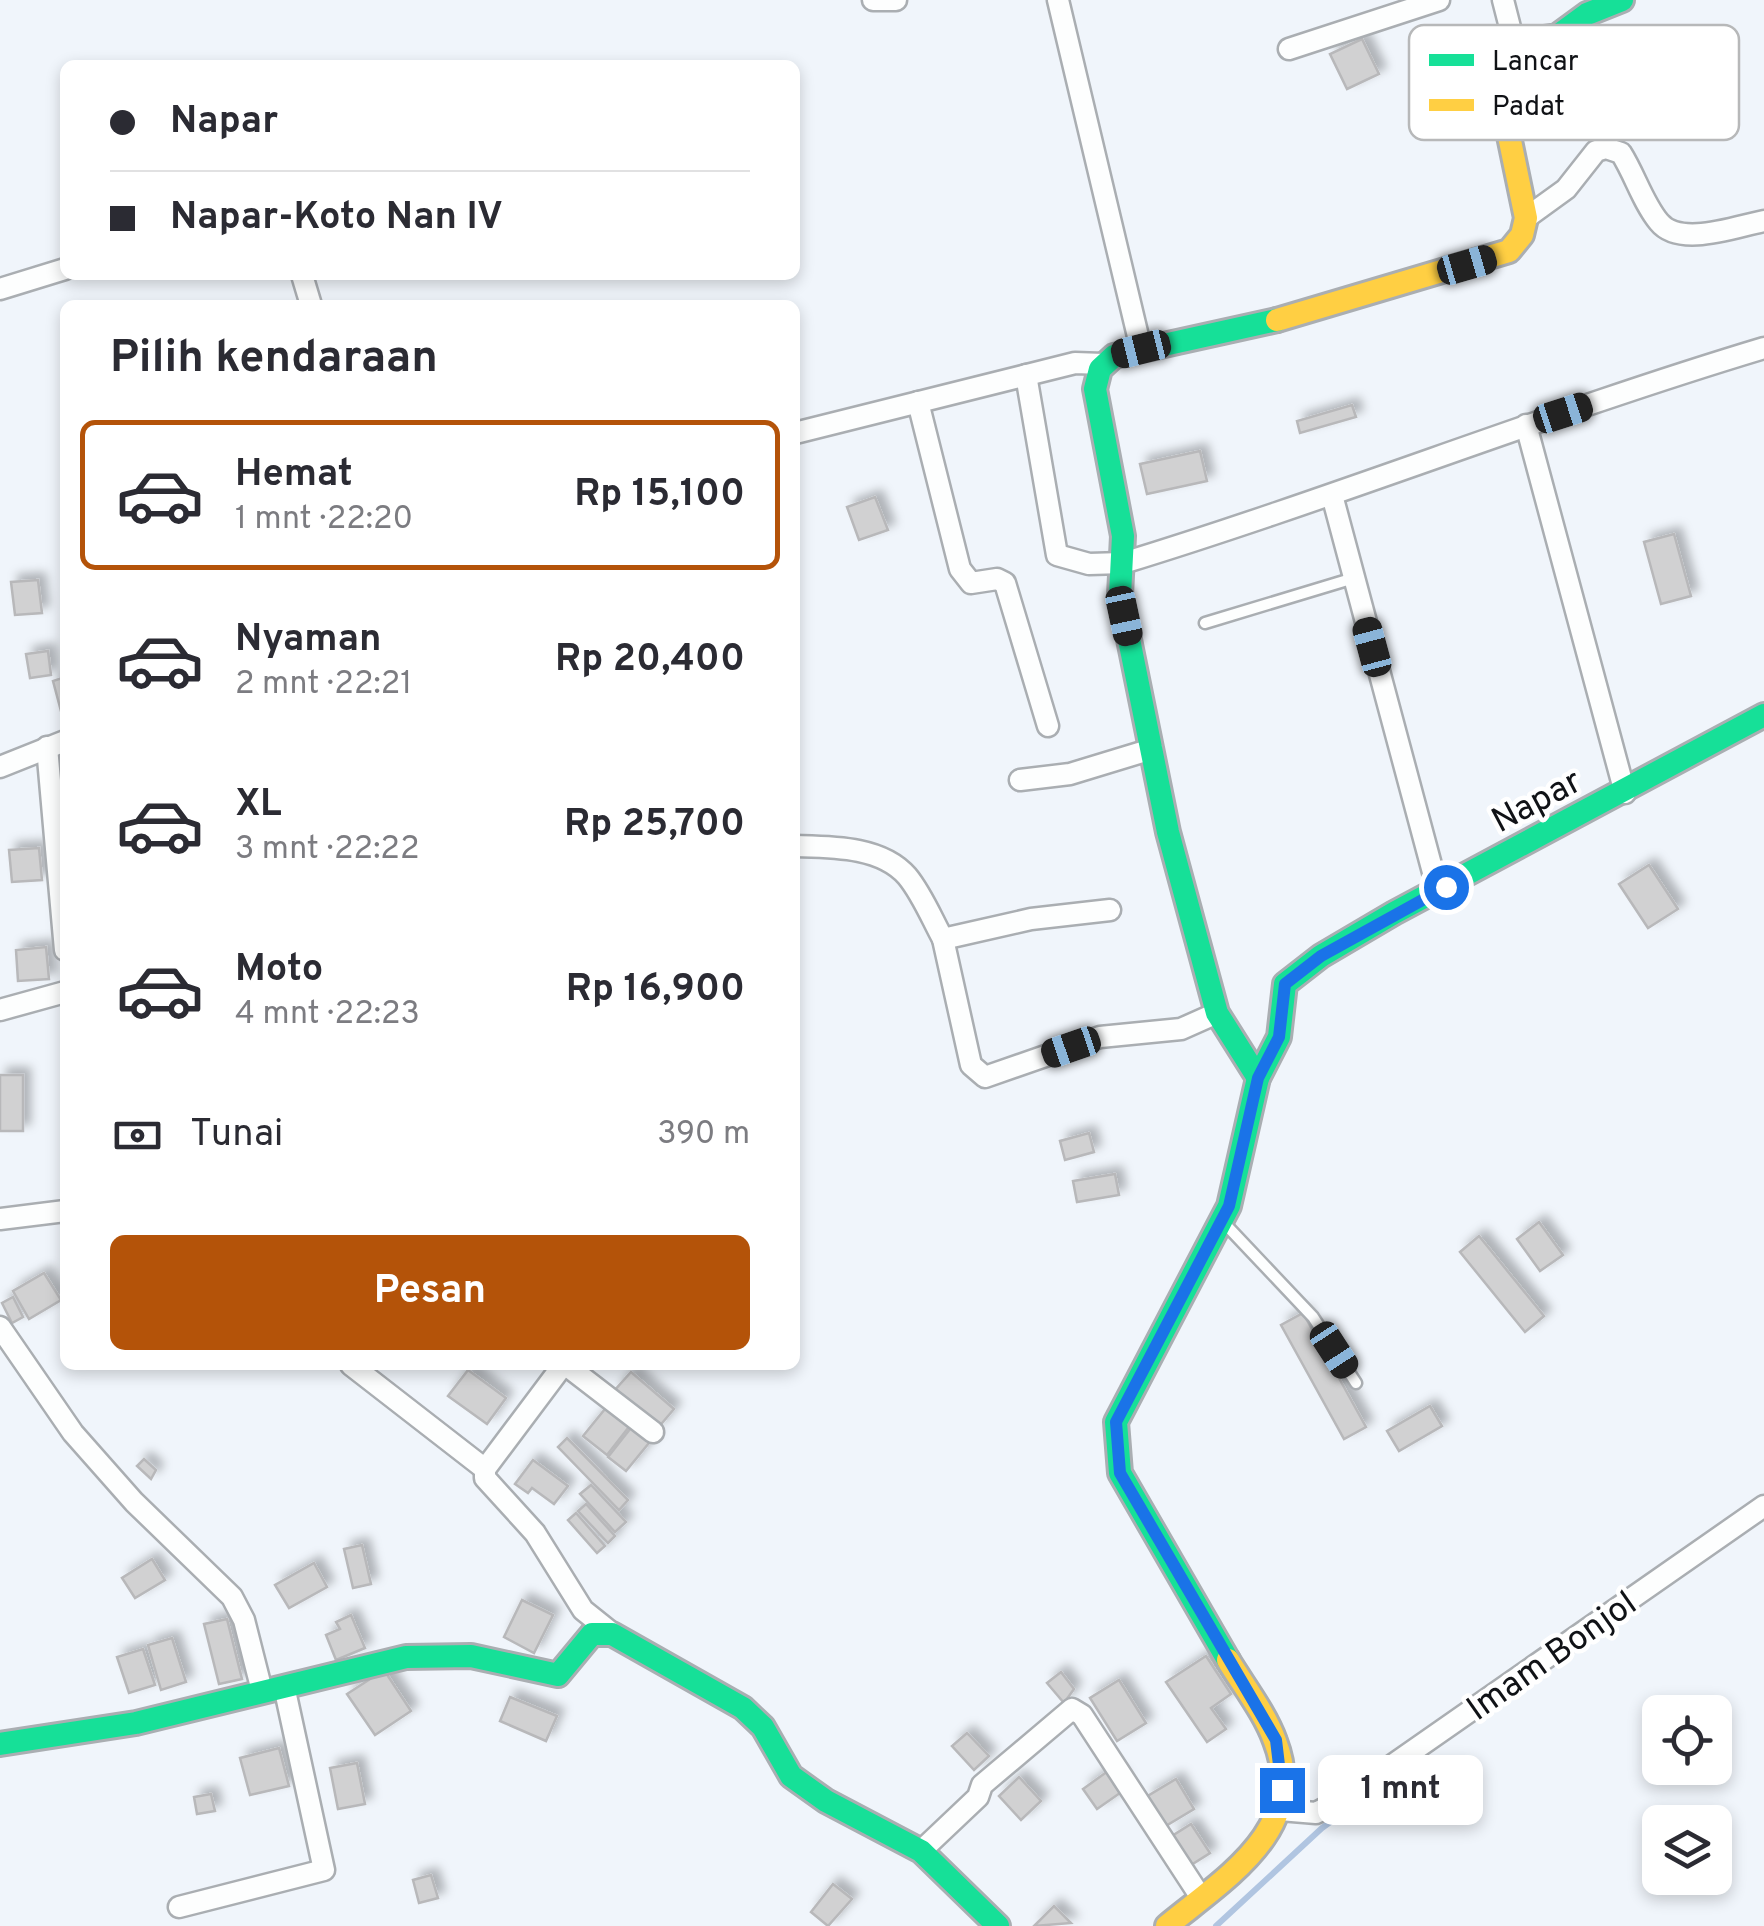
<!DOCTYPE html>
<html lang="id">
<meta charset="utf-8">
<style>
:root{--surface:#fff;--page:#f7f7f7;--text:#2b2b33;--muted:#7c7c81;--line:#e1e1e2;--accent:#b45309}
body{margin:0;font-family:Overpass,sans-serif;background:var(--page);color:var(--text);height:100vh;display:flex;flex-direction:column;font-size:38px;white-space:nowrap}
*{box-sizing:border-box;margin:0}
p{font-size:32px;color:var(--muted)}
.icon{flex:none;width:55px;height:55px;fill:none;stroke:currentColor;stroke-width:2;stroke-linecap:round;stroke-linejoin:round}
.map{position:relative;flex:1;overflow:hidden}
.details{position:absolute;left:60px;top:300px;width:740px;height:1070px;display:flex;flex-direction:column;background:var(--surface);border-radius:15px;box-shadow:0 5px 15px #0003}
.details>*{flex:none}
.top-card{position:absolute;left:60px;top:60px;width:740px;height:220px;border-radius:15px;box-shadow:0 5px 15px #0003;display:grid;align-content:center;height:220px;padding:0 50px;background:var(--surface)}
.tools{position:absolute;left:1642px;top:1695px;display:grid;gap:20px}
.tools a{display:grid;place-items:center;width:90px;height:90px;border-radius:15px;background:var(--surface);box-shadow:0 5px 15px #0003;font-size:50px}
.end{position:absolute;width:45px;height:45px;margin:-22px;border:12px solid #1a73e8;background:#fff;box-shadow:0 0 0 5px #fff}
.from{border-radius:50%}
.bubble{position:absolute;height:70px;border-radius:15px;background:var(--surface);box-shadow:0 5px 15px #0003;font-size:32px;font-weight:700;line-height:70px;text-align:center}
.car{position:absolute;width:30px;height:60px;margin:-30px -15px;border-radius:12px;box-shadow:0 0 8px 2px #0007;background:linear-gradient(#222 24%,#8ab4d8 0 40%,#222 0 76%,#8ab4d8 0 86%,#222 0)}
.top-card b{display:flex;align-items:center;gap:35px;height:95px;font-size:38px}
.top-card b+b{border-top:2px solid var(--line)}
.top-card i{width:25px;height:25px;background:var(--text)}
ul{padding:0;list-style:none}
li{display:flex;align-items:center;gap:30px;height:150px;margin:0 20px 15px;padding:0 30px;border:5px solid transparent;border-radius:15px}
li div{flex:1}
li b{display:block;font-size:38px}
li em{font-style:normal;font-weight:700}
li.active{border-color:var(--accent)}
li>.icon{width:90px;height:90px;stroke-width:1.5}
h2{padding:0 50px;font-size:45px;line-height:120px}
.pay{display:flex;align-items:center;gap:25px;height:110px;padding:0 50px;font-size:38px}
.pay p{margin-inline-start:auto}
.action{display:flex;gap:20px;margin-top:auto;padding:20px 50px}
.action a{flex:1;height:115px;border-radius:15px;background:var(--accent);color:#fff;font-size:40px;font-weight:700;line-height:115px;text-align:center}
.map>svg:first-child{display:block}
.lines{fill:none;stroke-linecap:round;stroke-linejoin:round}
.stream{stroke:#b0c5e1;stroke-width:6}
.building{fill:#d1d1d2;stroke:#b8b8ba;stroke-width:2.5;filter:url(#shadow)}
.lane-casing{stroke:#aaaeb2;stroke-width:15}
.street-casing{stroke:#aaaeb2;stroke-width:25}
.fast-casing{stroke:#aaaeb2;stroke-width:28}
.slow-casing{stroke:#aaaeb2;stroke-width:28}
.lane{stroke:#fdfefe;stroke-width:10}
.street{stroke:#fdfefe;stroke-width:20}
.fast{stroke:#16e098;stroke-width:22}
.slow{stroke:#ffcf43;stroke-width:22}
.route{stroke:#1a73e8;stroke-width:12}
.labels{text-anchor:middle;stroke-width:9;stroke-linejoin:round;paint-order:stroke}
.street-label{font-size:35px;fill:#101216;stroke:#fff}
.key{fill:#fff;stroke:#b7b8b9;stroke-width:2.5}
.key-label{font-size:28px;fill:#101216}
</style>
<div class="map">
<svg width="1764" height="1926" viewBox="0 0 1764 1926">
<defs>
<filter id="shadow"><feDropShadow dx="7" dy="-7" stdDeviation="5" flood-color="#0004"/></filter>
</defs>
<rect width="100%" height="100%" fill="#f0f5fb"/>
<g class="lines">
<path class="stream" d="M1216 1926 1322 1828 1411 1764"/>
</g>
<g class="building">
<path d="M1362 39 1379 74 1347 89 1330 54Z"/>
<path d="M1352 405 1356 417 1300 433 1297 421Z"/>
<path d="M1200 451 1207 481 1147 494 1140 464Z"/>
<path d="M875 497 888 530 859 540 847 507Z"/>
<path d="M1674 534 1691 596 1661 604 1644 542Z"/>
<path d="M38 580 42 613 15 615 11 582Z"/>
<path d="M48 651 51 675 30 678 26 654Z"/>
<path d="M65 677V714L62 715 53 681Z"/>
<path d="M39 848 42 880 12 882 9 850Z"/>
<path d="M1649 865 1678 909 1648 928 1619 884Z"/>
<path d="M46 947 49 979 18 981 16 950Z"/>
<rect x="0" y="1075" width="23" height="56"/>
<path d="M1089 1133 1094 1152 1065 1160 1060 1141Z"/>
<path d="M1115 1174 1119 1195 1077 1202 1073 1181Z"/>
<path d="M1539 1222 1563 1255 1540 1271 1517 1239Z"/>
<path d="M1479 1236 1544 1316 1525 1332 1460 1252Z"/>
<path d="M44 1273 61 1300 29 1319 13 1291Z"/>
<path d="M13 1297 23 1317 12 1323 2 1303Z"/>
<path d="M1303 1313 1366 1427 1344 1439 1281 1325Z"/>
<path d="M468 1370 506 1398 487 1424 448 1396Z"/>
<path d="M631 1372 674 1409 657 1429 614 1391Z"/>
<path d="M609 1404 632 1423 607 1455 583 1436Z"/>
<path d="M1430 1406 1442 1426 1399 1451 1387 1431Z"/>
<path d="M634 1424 653 1438 626 1471 608 1457Z"/>
<path d="M567 1438 628 1500 619 1510 558 1447Z"/>
<path d="M144 1459 156 1470 151 1479 137 1466Z"/>
<path d="M533 1460 568 1486 554 1504 532 1488 528 1493 515 1484Z"/>
<path d="M591 1485 626 1522 615 1532 580 1494Z"/>
<path d="M586 1504 615 1536 608 1543 578 1511Z"/>
<path d="M576 1513 605 1546 597 1553 568 1520Z"/>
<path d="M362 1545 371 1584 353 1588 344 1549Z"/>
<path d="M152 1559 165 1580 135 1598 122 1578Z"/>
<path d="M314 1563 327 1587 289 1608 275 1585Z"/>
<path d="M522 1600 553 1615 534 1653 504 1637Z"/>
<path d="M351 1615 365 1648 336 1660 326 1635 340 1629 336 1622Z"/>
<path d="M227 1619 242 1679 219 1684 204 1624Z"/>
<path d="M172 1638 186 1682 161 1690 148 1645Z"/>
<path d="M143 1649 155 1685 129 1693 117 1657Z"/>
<path d="M1206 1656 1231 1694 1211 1708 1226 1729 1207 1742 1166 1682Z"/>
<path d="M384 1670 411 1711 375 1735 347 1694Z"/>
<path d="M1061 1672 1074 1689 1064 1703 1047 1683Z"/>
<path d="M1119 1680 1146 1723 1117 1741 1090 1698Z"/>
<path d="M510 1697 557 1716 546 1741 500 1721Z"/>
<path d="M967 1733 989 1756 974 1770 952 1746Z"/>
<path d="M279 1748 289 1786 250 1795 240 1758Z"/>
<path d="M357 1763 365 1804 338 1809 330 1768Z"/>
<path d="M1108 1771 1121 1780 1114 1784 1120 1793 1097 1809 1083 1789Z"/>
<path d="M1019 1777 1041 1801 1021 1820 999 1796Z"/>
<path d="M1176 1779 1194 1809 1164 1827 1146 1797Z"/>
<path d="M211 1794 215 1811 197 1814 194 1797Z"/>
<path d="M1191 1824 1210 1853 1191 1865 1172 1836Z"/>
<path d="M431 1875 438 1898 419 1903 413 1880Z"/>
<path d="M833 1884 852 1899 828 1926 811 1912Z"/>
<path d="M1054 1906 1071 1923 1034 1926Z"/>
</g>
<g class="lines">
<defs>
<g id="lane">
<path d="M1205 623 1354 578"/>
<path d="M1226 1225 1313 1317 1356 1383"/>
</g>
<g id="street">
<path d="M873 0H896"/>
<path d="M1058 0 1141 349"/>
<path d="M1503 0 1514 43"/>
<path d="M1289 49 1439 0"/>
<path d="M1526 218 1566 189 1596 151 1606 148 1621 153C1635 175 1643 203 1659 222 1680 248 1737 226 1764 221"/>
<path d="M302 275 311 305"/>
<path d="M0 289 65 269"/>
<path d="M1026 375 1057 555 1089 564 1123 563C1338 497 1548 413 1764 348"/>
<path d="M918 402 960 569 971 583 997 579 1005 583 1048 726"/>
<path d="M1526 425 1625 793"/>
<path d="M795 433 1075 363 1103 364"/>
<path d="M1332 495 1438 891"/>
<path d="M47 747 65 950"/>
<path d="M0 767 65 741"/>
<path d="M1020 780 1070 774 1152 749"/>
<path d="M795 846C831 847 881 846 907 876 922 894 932 919 943 939L1031 919 1110 910"/>
<path d="M943 939 971 1065 985 1077 1100 1037 1181 1029 1217 1013"/>
<path d="M0 1010 65 992"/>
<path d="M0 1219 65 1211"/>
<path d="M0 1327 73 1433 134 1502 232 1597 244 1620 262 1691"/>
<path d="M351 1365 485 1469"/>
<path d="M563 1365 485 1469V1478L535 1533 583 1610 613 1634"/>
<path d="M566 1365 653 1432"/>
<path d="M1280 1810 1316 1813 1351 1794 1764 1506"/>
<path d="M921 1851 978 1797 982 1785 1072 1709 1082 1715 1200 1896"/>
<path d="M179 1907 324 1870 284 1686"/>
</g>
<g id="fast">
<path d="M1498 83 1492 51 1498 45 1557 36 1587 14 1622 0"/>
<path d="M1258 1078 1217 1013 1168 832 1120 595 1123 536 1095 389 1100 369 1114 356 1277 320"/>
<path d="M1228 1660 1120 1473 1116 1422 1229 1206 1258 1078 1279 1037 1285 984 1321 956 1394 913 1764 715"/>
<path d="M0 1744 136 1723 406 1657 471 1656 558 1675 592 1634H612L743 1708 763 1727 791 1776 826 1801 921 1851 998 1926"/>
</g>
<g id="slow">
<path d="M1277 320 1509 251 1522 235 1526 218 1498 83"/>
<path d="M1167 1926C1225 1878 1309 1829 1275 1741 1265 1713 1243 1685 1228 1660"/>
</g>
</defs>
<use href="#lane" class="lane-casing"/>
<use href="#street" class="street-casing"/>
<use href="#fast" class="fast-casing"/>
<use href="#slow" class="slow-casing"/>
<use href="#lane" class="lane"/>
<use href="#street" class="street"/>
<use href="#fast" class="fast"/>
<use href="#slow" class="slow"/>
</g>
<g class="lines">
<path class="route" d="M1282 1790 1276 1740 1120 1473 1116 1422 1229 1206 1258 1078 1279 1037 1285 984 1321 956 1446 887"/>
</g>
<g class="labels">
<g class="street-label">
<text transform="translate(1536 800) rotate(-28)" y="12">Napar</text>
<text transform="translate(1551 1655) rotate(-35)" y="12">Imam Bonjol</text>
</g>
</g>
<rect x="1409" y="25" width="330" height="115" rx="15" class="key"/>
<rect x="1429" y="54" width="45" height="12" fill="#16e098"/>
<rect x="1429" y="99" width="45" height="12" fill="#ffcf43"/>
<g class="key-label">
<text x="1492" y="70">Lancar</text>
<text x="1492" y="115">Padat</text>
</g>
</svg>
<div class="tools">
<a><svg class="icon" aria-label="locate" viewBox="0 0 24 24"><circle cx="12" cy="12" r="6"/><path d="M12 2v4M12 18v4M2 12h4M18 12h4"/></svg></a>
<a><svg class="icon" aria-label="layers" viewBox="0 0 24 24"><path d="M12 4l9 5-9 5-9-5zM3 14l9 5 9-5"/></svg></a>
</div>
<i class="end from" style="left:1446px;top:887px"></i>
<i class="end" style="left:1282px;top:1790px"></i>
<div class="bubble" style="left:1318px;top:1755px;width:165px">1 mnt</div>
<i class="car" style="left:1467px;top:265px;rotate:74deg"></i>
<i class="car" style="left:1141px;top:349px;rotate:256deg"></i>
<i class="car" style="left:1563px;top:413px;rotate:72deg"></i>
<i class="car" style="left:1124px;top:616px;rotate:168deg"></i>
<i class="car" style="left:1372px;top:647px;rotate:345deg"></i>
<i class="car" style="left:1071px;top:1047px;rotate:251deg"></i>
<i class="car" style="left:1334px;top:1350px;rotate:147deg"></i>
<div class="top-card">
<b><i class="from"></i>Napar</b>
<b><i></i>Napar-Koto Nan IV</b>
</div>
<section class="details">
<h2>Pilih kendaraan</h2>
<ul>
<li class="active"><svg class="icon" aria-label="car" viewBox="0 0 24 24"><path d="M5 17H2v-5l4-1 3-4h7l3 4 3 1v5h-3M9 17h6M6 11h13"/><circle cx="7" cy="17" r="2"/><circle cx="17" cy="17" r="2"/></svg><div><b>Hemat</b><p>1 mnt · 22:20</p></div><em>Rp 15,100</em></li>
<li><svg class="icon" aria-label="car" viewBox="0 0 24 24"><path d="M5 17H2v-5l4-1 3-4h7l3 4 3 1v5h-3M9 17h6M6 11h13"/><circle cx="7" cy="17" r="2"/><circle cx="17" cy="17" r="2"/></svg><div><b>Nyaman</b><p>2 mnt · 22:21</p></div><em>Rp 20,400</em></li>
<li><svg class="icon" aria-label="car" viewBox="0 0 24 24"><path d="M5 17H2v-5l4-1 3-4h7l3 4 3 1v5h-3M9 17h6M6 11h13"/><circle cx="7" cy="17" r="2"/><circle cx="17" cy="17" r="2"/></svg><div><b>XL</b><p>3 mnt · 22:22</p></div><em>Rp 25,700</em></li>
<li><svg class="icon" aria-label="car" viewBox="0 0 24 24"><path d="M5 17H2v-5l4-1 3-4h7l3 4 3 1v5h-3M9 17h6M6 11h13"/><circle cx="7" cy="17" r="2"/><circle cx="17" cy="17" r="2"/></svg><div><b>Moto</b><p>4 mnt · 22:23</p></div><em>Rp 16,900</em></li>
</ul>
<div class="pay"><svg class="icon" aria-label="cash" viewBox="0 0 24 24"><path d="M3 7h18v10H3z"/><circle cx="12" cy="12" r="2"/></svg>Tunai<p>390 m</p></div>
<div class="action"><a>Pesan</a></div>
</section>
</div>
